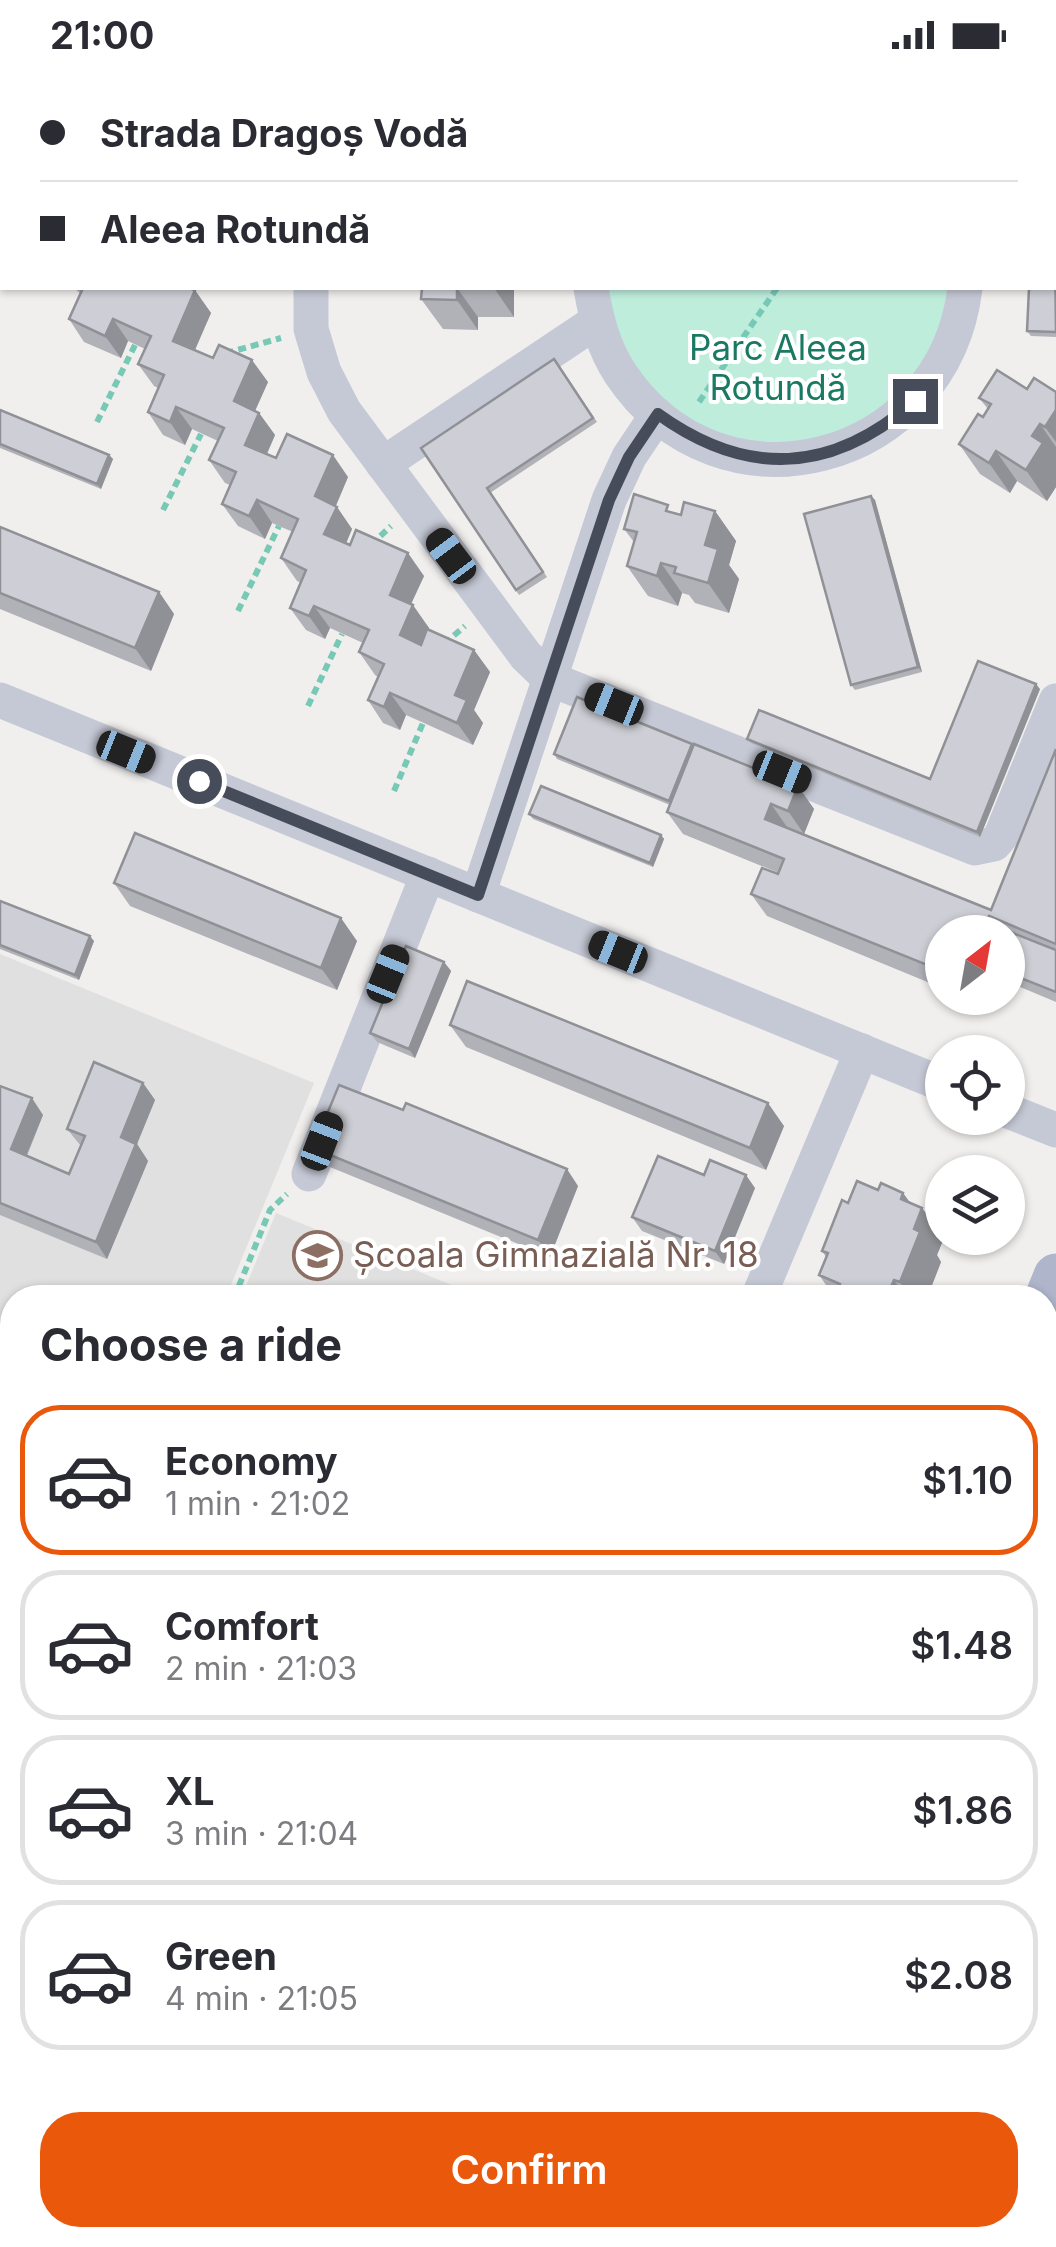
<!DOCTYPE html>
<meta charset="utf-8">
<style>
:root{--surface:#fff;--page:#f7f7f7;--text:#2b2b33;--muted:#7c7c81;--line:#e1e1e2;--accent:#ea580c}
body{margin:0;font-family:Inter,sans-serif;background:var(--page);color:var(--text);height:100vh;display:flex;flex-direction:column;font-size:38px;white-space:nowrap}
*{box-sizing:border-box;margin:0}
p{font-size:32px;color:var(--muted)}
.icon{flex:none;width:55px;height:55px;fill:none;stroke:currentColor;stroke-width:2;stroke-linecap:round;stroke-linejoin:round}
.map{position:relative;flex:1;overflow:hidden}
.side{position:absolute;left:0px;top:1215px;width:1058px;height:962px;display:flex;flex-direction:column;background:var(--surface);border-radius:40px 40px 0 0;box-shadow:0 2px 8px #0004}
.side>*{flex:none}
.banner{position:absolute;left:0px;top:0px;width:1058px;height:220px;box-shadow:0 2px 8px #0004;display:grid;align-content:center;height:220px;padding:0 40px;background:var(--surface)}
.needle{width:65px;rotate:31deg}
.tools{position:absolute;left:925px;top:845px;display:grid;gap:20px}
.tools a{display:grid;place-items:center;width:100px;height:100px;border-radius:50%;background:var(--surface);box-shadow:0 2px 8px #0004;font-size:50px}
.end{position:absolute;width:45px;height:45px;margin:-22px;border:12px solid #474c5b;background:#fff;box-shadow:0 0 0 5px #fff}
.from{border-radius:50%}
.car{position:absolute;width:30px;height:60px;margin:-30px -15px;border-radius:12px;box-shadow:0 0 8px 2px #0007;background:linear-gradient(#222 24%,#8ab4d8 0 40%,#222 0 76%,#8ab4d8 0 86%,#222 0)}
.banner b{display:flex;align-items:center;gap:35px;height:95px;font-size:38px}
.banner b+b{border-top:2px solid var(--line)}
.banner i{width:25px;height:25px;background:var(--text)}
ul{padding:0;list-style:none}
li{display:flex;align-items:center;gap:30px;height:150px;margin:0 20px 15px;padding:0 20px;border:5px solid var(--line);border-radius:40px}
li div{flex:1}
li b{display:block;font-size:38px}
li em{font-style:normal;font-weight:600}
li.on{border-color:var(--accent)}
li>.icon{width:90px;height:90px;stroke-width:1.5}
h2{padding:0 40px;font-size:45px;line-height:120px}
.cta{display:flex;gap:20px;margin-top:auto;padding:20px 40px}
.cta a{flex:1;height:115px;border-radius:40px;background:var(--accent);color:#fff;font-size:40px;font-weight:600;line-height:115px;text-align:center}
.status{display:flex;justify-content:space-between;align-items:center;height:70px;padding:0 50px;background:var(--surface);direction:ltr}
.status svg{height:28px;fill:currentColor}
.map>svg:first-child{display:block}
.education{fill:#e1e0e0}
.park{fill:#beeddc}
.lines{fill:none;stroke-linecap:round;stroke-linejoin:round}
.path{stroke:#77c9b6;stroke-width:6;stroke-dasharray:8 5;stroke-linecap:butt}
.minor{stroke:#c5c9d5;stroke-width:35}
.major{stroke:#afb6cc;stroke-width:45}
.wall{fill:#b1b2b8}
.shaded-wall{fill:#909196}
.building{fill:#cecfd6;stroke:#909196;stroke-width:2.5}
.route{stroke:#474c5b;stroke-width:12}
.labels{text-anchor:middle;stroke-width:8;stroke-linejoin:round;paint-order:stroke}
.park-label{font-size:35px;fill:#1a7962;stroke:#fff}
.education-label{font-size:35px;fill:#785e54;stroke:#fff;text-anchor:start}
</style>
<div class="status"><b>21:00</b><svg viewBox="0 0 49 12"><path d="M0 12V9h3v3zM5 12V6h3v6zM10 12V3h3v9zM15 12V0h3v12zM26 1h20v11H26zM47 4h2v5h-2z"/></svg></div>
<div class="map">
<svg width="1056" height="2177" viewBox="0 0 1056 2177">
<rect width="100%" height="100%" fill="#f1efee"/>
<g class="education">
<path d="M0 884 314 1013 226 1227 12 1228V1303L0 1298Z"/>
<path d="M276 1143 481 1227 241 1228Z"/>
</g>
<path class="park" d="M601 218H956L926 301 861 359 776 379 691 356 628 296Z"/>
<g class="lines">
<g class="path">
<path d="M228 286 230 282 281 268"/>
<path d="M699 332 777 218"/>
<path d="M97 352 135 275"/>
<path d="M163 440 201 364"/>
<path d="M371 475 391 456"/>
<path d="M238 541 279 456"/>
<path d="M444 574 465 556"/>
<path d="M308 636 342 564"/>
<path d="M394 721 423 653"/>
<path d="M234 1228 270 1140 287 1124"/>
</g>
<g class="minor">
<path d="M158 0 163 2"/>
<path d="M411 2 413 0"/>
<path d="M311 218V259L324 302 344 341 526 586 550 609 975 778 994 774 1001 766 1056 631"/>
<path d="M591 218C596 248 603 277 620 303 720 454 944 395 965 218"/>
<path d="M383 394 597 251"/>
<path d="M0 630 942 1014"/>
<path d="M478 825 609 430 629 387 657 345"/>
<path d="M1008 1041 1056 1060"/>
<path d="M309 1104 428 804"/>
<path d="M758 1228 862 981"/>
<path d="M1045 1471 1056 1475"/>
<path d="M0 1551 12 1556"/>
<path d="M0 1685 12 1655"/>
<path d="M1045 1863 1056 1836"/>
<path d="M0 2075 12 2045"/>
<path d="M915 2177 920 2165"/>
</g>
<g class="major">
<path d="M1045 1233 1056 1206"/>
<path d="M666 2177 671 2165"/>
</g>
</g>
<g class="wall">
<path d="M286 0H369L368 2H288Z"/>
<path d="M956 0H1054L1056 3V43L1055 2H957Z"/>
<path d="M1056 188V267L1031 266 1027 261Z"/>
<path d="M74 218H192L211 243 194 280 268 312 255 341 259 343 275 365 267 384 276 388 348 407 336 436 352 459 346 474 424 506 411 534 429 558 428 559 474 580 490 602 474 640 483 653 473 675 406 645 400 660 383 653 368 630 378 607 375 605 359 582 363 573 330 558 325 569 306 560 290 538 301 513 297 511 281 488 293 462 272 453 265 469 238 456 222 434 230 415 225 413 209 390 218 371 192 359 185 375 163 365 148 342 158 318 154 316 138 294 145 279 128 271 121 288 84 272 69 249 80 223Z"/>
<path d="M422 218H514V247H478V260L443 259 421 229Z"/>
<path d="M554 289 597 352 490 423 547 507 519 525 421 378Z"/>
<path d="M1027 319 1056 322V417L1047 431 1017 411 1010 423 980 404 959 374 988 339 979 328Z"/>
<path d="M0 340 109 385 113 389 101 419 0 378Z"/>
<path d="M871 426 875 430 922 602 855 620 851 615Z"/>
<path d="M715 441 736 471 729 495 739 509 729 543 695 533 689 525 682 523 678 536 648 526 627 496 634 472 624 459 674 443 681 445Z"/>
<path d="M0 457 159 522 174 544 151 601 0 539Z"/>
<path d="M1040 619 980 767 751 673 747 669 930 709Z"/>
<path d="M693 676 798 716 814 739 804 764 787 758 991 840 1056 679V932L1008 912V862H942V918L767 846 751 824 779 803 683 764 667 742 670 735 557 689 554 684Z"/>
<path d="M529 744 661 765 664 769 653 797 533 749Z"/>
<path d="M114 813 357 871 337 920 130 836Z"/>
<path d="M0 831 94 871 79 910 0 879Z"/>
<path d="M444 892 451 901 415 988 377 972 370 963Z"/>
<path d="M450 955 784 1056 766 1100 466 977Z"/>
<path d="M143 1013 155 1030 137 1074 148 1091 107 1189 0 1145V1016L43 1045 27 1086 69 1104 81 1076 67 1059Z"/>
<path d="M313 1078 578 1116 550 1187 325 1095Z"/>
<path d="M704 1105 755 1118 724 1194 642 1161 632 1147Z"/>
<path d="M878 1120 903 1123 910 1133 922 1138 944 1168 937 1185 941 1192 927 1228H835L819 1205 826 1187 822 1181 848 1133Z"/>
<path d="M0 1317 12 1322V1394L0 1389Z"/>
<path d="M12 1663V1840L0 1835V1692Z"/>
<path d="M370 2165H411L406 2177H400Z"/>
<path d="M971 2165H1028L1023 2177H1000Z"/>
</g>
<g class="shaded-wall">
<path d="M29 0H54L53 2H28Z"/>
<path d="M341 0H369L368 2H340Z"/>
<path d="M2 65V127L0 133V72Z"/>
<path d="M457 218 478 247V260L457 230Z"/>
<path d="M494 218H514V247Z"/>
<path d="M195 220 211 243 189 294 173 271Z"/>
<path d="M113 249 128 271 121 288 105 266Z"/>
<path d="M252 290 268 312 249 354 234 331Z"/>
<path d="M176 337 192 359 185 375 170 352Z"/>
<path d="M1056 340V372L1045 357Z"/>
<path d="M259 343 275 365 261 397 245 375Z"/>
<path d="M1040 354 1056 377V417L1047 431 1026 400 1032 366Z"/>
<path d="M996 381 1017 411 1010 423 989 393Z"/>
<path d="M109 385 113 389 101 419 97 414Z"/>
<path d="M333 385 348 407 330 449 315 426Z"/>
<path d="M871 426 875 430 922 602 918 597Z"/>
<path d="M257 430 272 453 265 469 249 446Z"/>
<path d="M337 437 352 459 340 487 324 464Z"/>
<path d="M715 441 736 471 729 495 739 509 729 543 708 513 705 475Z"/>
<path d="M408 483 424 506 405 547 390 525Z"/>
<path d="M661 493 682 523 678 536 657 506Z"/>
<path d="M159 522 174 544 151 601 135 578Z"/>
<path d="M413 535 429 558 416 588 400 565Z"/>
<path d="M314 536 330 558 325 569 309 546Z"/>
<path d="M474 580 490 602 474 640 483 653 473 675 457 653 455 625Z"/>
<path d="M1036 614 1040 619 980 767 977 762Z"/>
<path d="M390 623 406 645 400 660 384 637Z"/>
<path d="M692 674 695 678 672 736 669 731Z"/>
<path d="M798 716 814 739 804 764 788 741Z"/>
<path d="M771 734 787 757 781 772 765 749Z"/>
<path d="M661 765 664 769 653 797 650 793Z"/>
<path d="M989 846 1000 862H982Z"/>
<path d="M341 848 357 871 337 920 321 898Z"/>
<path d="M90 866 94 871 79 910 75 905Z"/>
<path d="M444 892 451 901 415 988 409 979Z"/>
<path d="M143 1013 155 1030 137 1074 148 1091 107 1189 96 1172 121 1067Z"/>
<path d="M32 1028 43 1045 22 1096 11 1079Z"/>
<path d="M768 1033 784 1056 766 1100 750 1078Z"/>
<path d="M567 1099 578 1116 550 1187 538 1170Z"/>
<path d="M746 1105 755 1118 724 1194 715 1181Z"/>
<path d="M903 1123 919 1145 922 1138 944 1168 937 1185 941 1192 927 1228H910L900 1212 914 1159 901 1129Z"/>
<path d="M894 1210 906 1228H886Z"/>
<path d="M1049 1632 1056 1643V1676L1045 1703V1642Z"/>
<path d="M1056 2060V2096L1045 2123V2087Z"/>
<path d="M54 2165H59L54 2177H49Z"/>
<path d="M188 2165H216L219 2170 216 2177H183Z"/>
<path d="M395 2165H411L406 2177H404Z"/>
<path d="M863 2165H888L883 2177H858Z"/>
<path d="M1013 2165H1028L1023 2177H1014L1010 2172Z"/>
</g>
<g class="building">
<path d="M0 0H29L28 2H2V65L0 72Z"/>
<path d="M299 0H341L340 2H319L316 1 315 2H304Z"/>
<path d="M429 0H514L519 2H428Z"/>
<path d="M956 0H1051L1048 2H958Z"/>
<path d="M1055 188 1056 262 1027 261 1029 218H1055Z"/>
<path d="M83 218H189L195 220 173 271 213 288 219 275 252 290 234 331 259 343 245 375 276 388 287 364 333 385 315 426 337 437 324 464 350 475 356 460 408 483 390 525 413 535 400 565 421 575 427 559 474 580 455 625 467 630 457 653 390 623 384 637 368 630 384 594 359 582 369 560 314 536 309 546 290 538 306 500 281 488 298 449 257 430 249 446 222 434 236 402 209 390 224 358 176 337 170 352 148 342 164 305 138 294 151 266 113 249 105 266 69 249Z"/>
<path d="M422 218H457V230L421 229Z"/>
<path d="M554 289 593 348 487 418 543 502 516 520 421 378Z"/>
<path d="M997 300 1027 319 1034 308 1056 322V340L1045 357 1040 354 1032 366 1043 373 1026 400 996 381 989 393 959 374 978 344 983 347 991 334 979 328Z"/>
<path d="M0 340 109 385 97 414 0 374Z"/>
<path d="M634 424 668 435 666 441 681 445 684 432 715 441 705 475 718 479 708 513 674 503 676 497 661 493 657 506 627 496 637 462 624 459Z"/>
<path d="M871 426 918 597 851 615 804 444Z"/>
<path d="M0 457 159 522 135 578 0 523Z"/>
<path d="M978 591 1036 614 977 762 747 669 759 640 930 709Z"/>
<path d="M577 627 692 674 669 731 554 684Z"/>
<path d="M694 674 798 716 788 741 771 734 765 749 991 840 1056 679V874L989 846 982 862H942V901L751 824 762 798 778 804 784 789 667 742Z"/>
<path d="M541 716 661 765 650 793 529 744Z"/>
<path d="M135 763 341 848 321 898 114 813Z"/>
<path d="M0 831 90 866 75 905 0 875Z"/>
<path d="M995 856 1056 880V922L1008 903V862H992Z"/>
<path d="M406 876 444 892 409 979 370 963Z"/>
<path d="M467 911 768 1033 750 1078 450 955Z"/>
<path d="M94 992 143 1013 121 1067 136 1074 96 1172 0 1133V1016L32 1028 11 1079 69 1104 85 1066 67 1059Z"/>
<path d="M339 1015 403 1040 406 1033 567 1099 538 1170 313 1078Z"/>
<path d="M658 1086 704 1105 710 1090 746 1105 715 1181 632 1147Z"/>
<path d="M857 1111 878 1120 881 1113 903 1123 901 1129 922 1138 914 1159 920 1162 900 1212 894 1210 886 1228H874L863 1223 861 1228H856L838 1220 840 1214 819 1205 828 1183 822 1181 842 1130 848 1133Z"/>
<path d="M0 1317 12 1322V1378L0 1373Z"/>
<path d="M1045 1524 1056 1529V1635L1049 1632 1045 1642Z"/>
<path d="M12 1663V1818L10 1823 0 1819V1692Z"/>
<path d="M1056 1908V1930L1048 1927Z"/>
<path d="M1045 1970 1056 1975V2060L1045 2087Z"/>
<path d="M12 2082V2165H54L49 2177 0 2176V2112Z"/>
<path d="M104 2165H188L183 2177H99Z"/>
<path d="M759 2165H863L858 2177H754Z"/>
<path d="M953 2165H955L983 2177H949Z"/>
<path d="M994 2165H1013L1010 2172Z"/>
</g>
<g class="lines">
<path class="route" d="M199 711 478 825 609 430 629 387 658 344C747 408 832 404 915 331"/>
</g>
<defs>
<symbol id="school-ring" viewBox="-11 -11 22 22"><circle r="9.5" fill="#fff" stroke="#8d6e63" stroke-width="1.5"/><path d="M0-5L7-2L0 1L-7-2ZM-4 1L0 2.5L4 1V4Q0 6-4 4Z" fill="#8d6e63"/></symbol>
</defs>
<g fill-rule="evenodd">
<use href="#school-ring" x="290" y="1158" width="55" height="55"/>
</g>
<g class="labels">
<g class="park-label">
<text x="778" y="290">Parc Aleea<tspan x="778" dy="40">Rotundă</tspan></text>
</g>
<g class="education-label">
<text x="353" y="1197">Școala Gimnazială Nr. 18</text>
</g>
</g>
</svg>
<div class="tools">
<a><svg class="needle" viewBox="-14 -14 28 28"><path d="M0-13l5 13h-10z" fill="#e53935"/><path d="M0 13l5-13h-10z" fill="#7c7c81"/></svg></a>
<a><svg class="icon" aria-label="locate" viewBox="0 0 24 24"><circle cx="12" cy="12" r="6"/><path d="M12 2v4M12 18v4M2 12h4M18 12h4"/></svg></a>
<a><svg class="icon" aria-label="layers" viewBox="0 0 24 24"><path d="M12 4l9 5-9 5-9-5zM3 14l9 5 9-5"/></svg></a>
</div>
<i class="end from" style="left:199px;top:711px"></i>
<i class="end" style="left:915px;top:331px"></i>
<i class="car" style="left:451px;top:486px;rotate:323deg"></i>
<i class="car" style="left:614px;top:634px;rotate:292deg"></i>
<i class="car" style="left:126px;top:682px;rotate:112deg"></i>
<i class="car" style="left:782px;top:702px;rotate:112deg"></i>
<i class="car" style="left:618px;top:882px;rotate:292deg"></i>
<i class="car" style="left:388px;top:904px;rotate:22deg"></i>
<i class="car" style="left:322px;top:1071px;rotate:21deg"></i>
<div class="banner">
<b><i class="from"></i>Strada Dragoș Vodă</b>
<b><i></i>Aleea Rotundă</b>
</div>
<section class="side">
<h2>Choose a ride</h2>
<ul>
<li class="on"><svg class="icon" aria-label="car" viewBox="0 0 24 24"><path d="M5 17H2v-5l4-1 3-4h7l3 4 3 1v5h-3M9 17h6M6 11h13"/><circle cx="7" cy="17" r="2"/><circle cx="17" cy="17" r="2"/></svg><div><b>Economy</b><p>1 min · 21:02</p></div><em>$1.10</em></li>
<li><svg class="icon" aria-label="car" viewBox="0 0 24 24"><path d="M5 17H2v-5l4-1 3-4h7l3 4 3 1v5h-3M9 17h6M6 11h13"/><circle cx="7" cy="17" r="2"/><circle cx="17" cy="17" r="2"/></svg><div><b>Comfort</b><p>2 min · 21:03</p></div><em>$1.48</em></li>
<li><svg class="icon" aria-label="car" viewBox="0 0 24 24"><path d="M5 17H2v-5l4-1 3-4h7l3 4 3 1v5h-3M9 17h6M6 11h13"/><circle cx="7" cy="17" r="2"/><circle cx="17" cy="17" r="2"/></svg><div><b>XL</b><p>3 min · 21:04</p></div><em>$1.86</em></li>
<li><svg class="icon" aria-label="car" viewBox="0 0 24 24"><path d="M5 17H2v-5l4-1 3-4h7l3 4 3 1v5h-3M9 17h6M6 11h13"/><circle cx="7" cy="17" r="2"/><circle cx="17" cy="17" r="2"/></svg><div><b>Green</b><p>4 min · 21:05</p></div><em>$2.08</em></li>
</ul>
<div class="cta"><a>Confirm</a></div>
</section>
</div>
